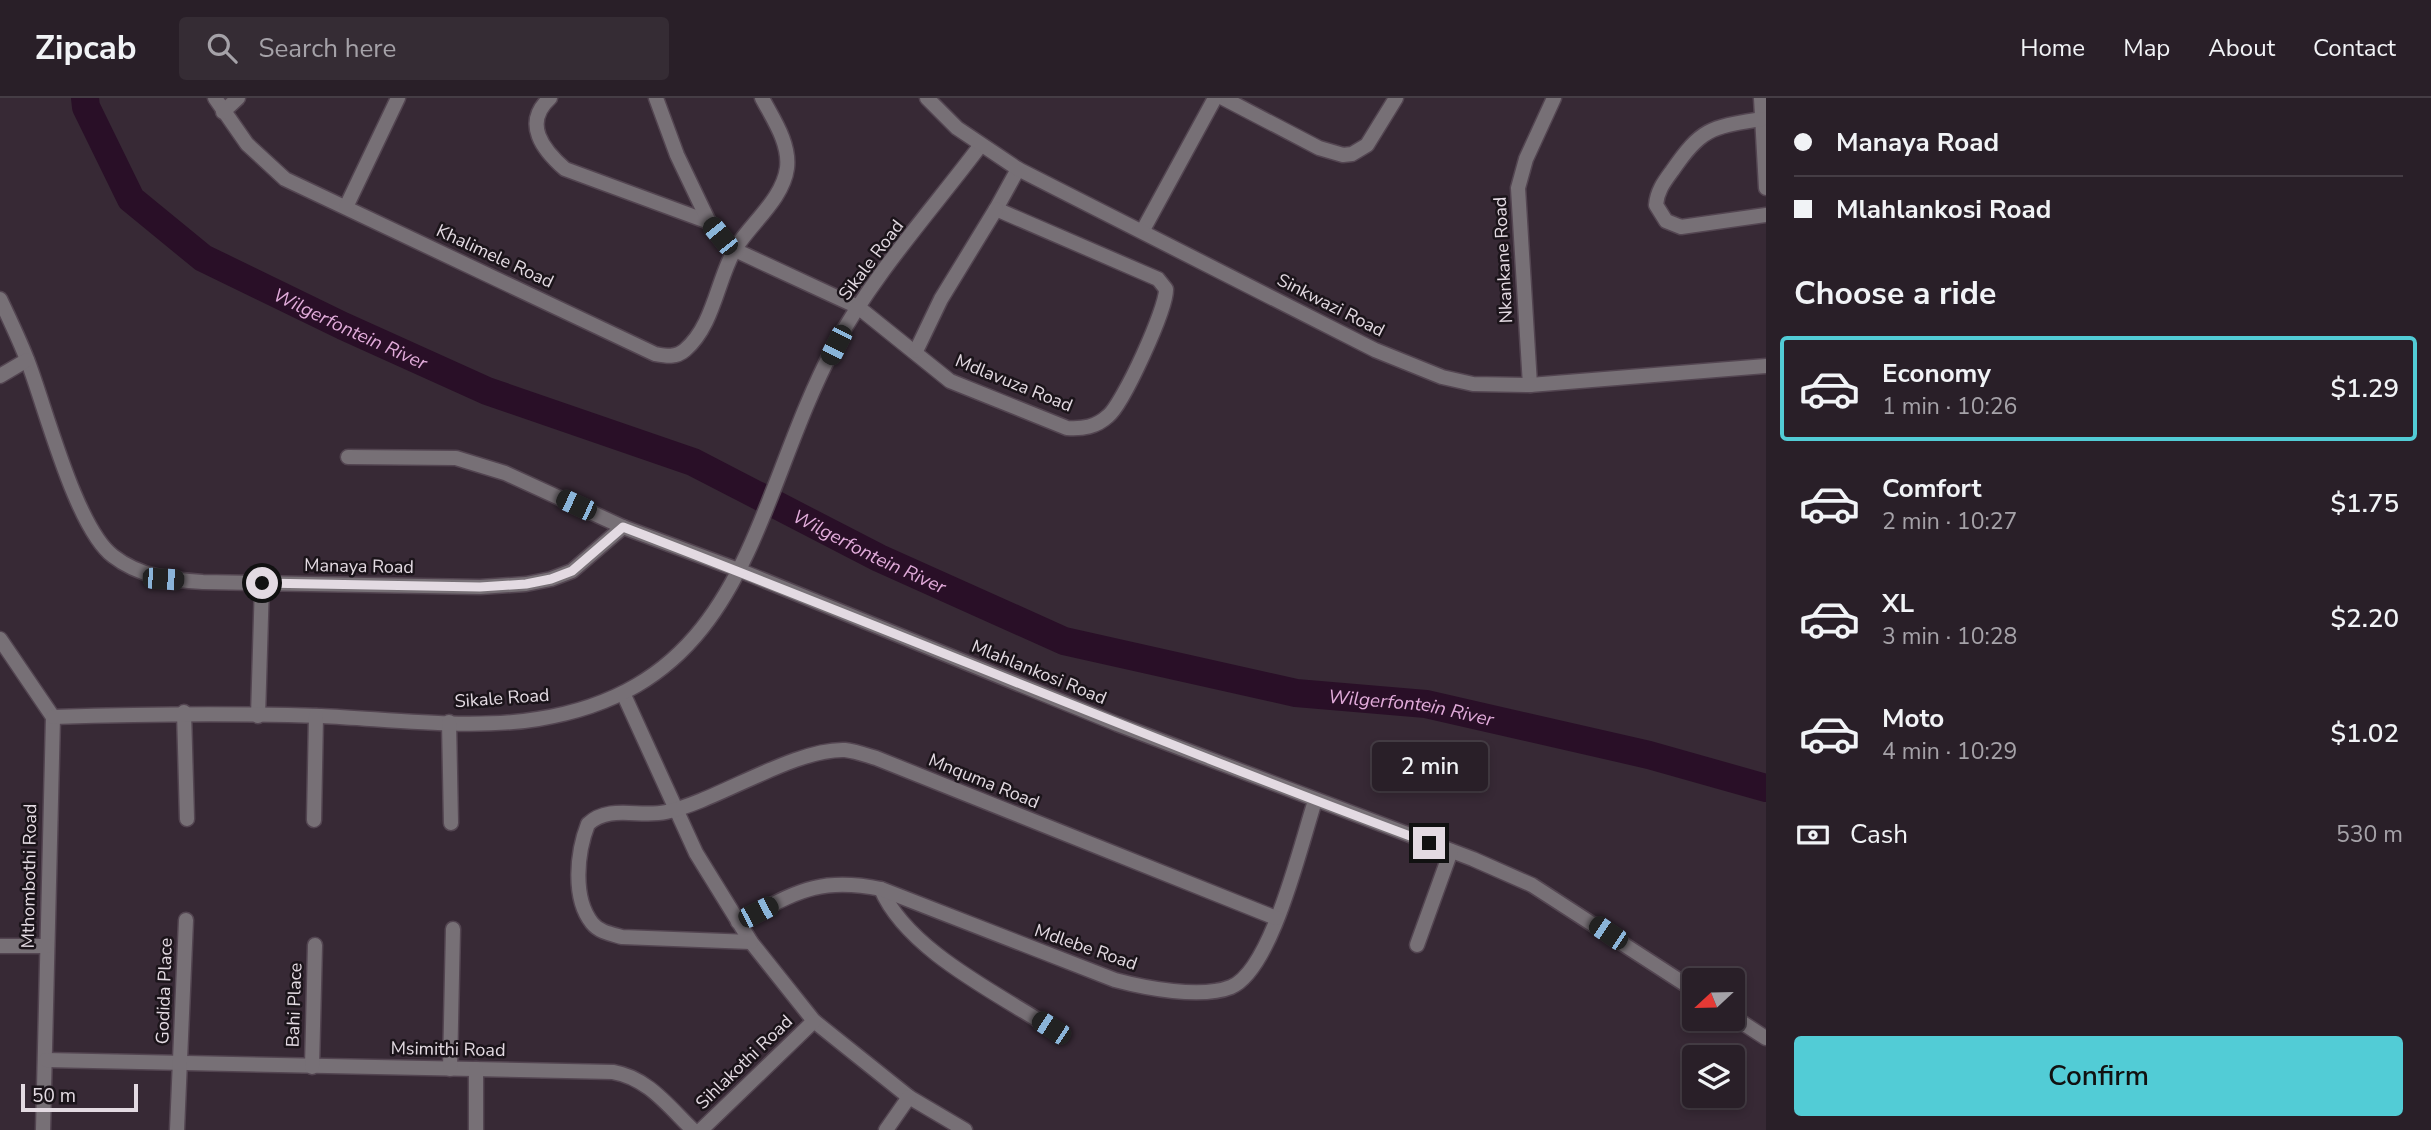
<!DOCTYPE html>
<meta charset="utf-8">
<style>
:root{--surface:#291f28;--page:#352c34;--text:#f1f3f6;--muted:#a5a2a8;--line:#453d45;--accent:#52ccd6}
body{margin:0;font-family:"Nunito Sans",sans-serif;background:var(--page);color:var(--text);height:100vh;display:flex;flex-direction:column;font-size:26px;white-space:nowrap}
*{box-sizing:border-box;margin:0}
p{font-size:23px;color:var(--muted)}
.icon{flex:none;width:38px;height:38px;fill:none;stroke:currentColor;stroke-width:2;stroke-linecap:round;stroke-linejoin:round}
.map{position:relative;flex:1;overflow:hidden}
.details{display:flex;flex-direction:column;background:var(--surface);width:665px}
.details>*{flex:none}
.banner{display:grid;align-content:center;height:154px;padding:0 28px;background:var(--surface)}
.needle{width:46px;rotate:248deg}
.buttons{position:absolute;left:1682px;top:870px;display:grid;gap:14px}
.buttons a{display:grid;place-items:center;width:63px;height:63px;border-radius:7px;background:var(--surface);box-shadow:0 4px 10px #0003,0 0 0 2px var(--line);font-size:35px}
.scale{position:absolute;left:21px;bottom:18px;width:117px;box-sizing:border-box;padding-left:7px;border:4px solid #e3dae2;border-top:0;font-size:19px;line-height:24px;white-space:nowrap;color:#e3dae2;-webkit-text-stroke:5px #1b141a;paint-order:stroke}
.end{position:absolute;width:32px;height:32px;margin:-16px;border:9px solid #e3dae2;background:#111;box-shadow:0 0 0 4px #111}
.from{border-radius:50%}
.bubble{position:absolute;height:49px;border-radius:7px;background:var(--surface);box-shadow:0 4px 10px #0003,0 0 0 2px var(--line);font-size:23px;font-weight:600;line-height:49px;text-align:center}
.car{position:absolute;width:21px;height:42px;margin:-21px -10px;border-radius:9px;box-shadow:0 0 5px 2px #0007;background:linear-gradient(#222 24%,#8ab4d8 0 40%,#222 0 76%,#8ab4d8 0 86%,#222 0)}
.banner b{display:flex;align-items:center;gap:24px;height:66px;font-size:26px}
.banner b+b{border-top:2px solid var(--line)}
.banner i{width:18px;height:18px;background:var(--text)}
ul{padding:0;list-style:none}
li{display:flex;align-items:center;gap:21px;height:105px;margin:0 14px 10px;padding:0 14px;border:4px solid transparent;border-radius:7px}
li div{flex:1}
li b{display:block;font-size:26px}
li em{font-style:normal;font-weight:600}
li.on{border-color:var(--accent)}
li>.icon{width:63px;height:63px;stroke-width:1.5}
h2{padding:0 28px;font-size:32px;line-height:84px}
.pay{display:flex;align-items:center;gap:18px;height:77px;padding:0 28px;font-size:26px}
.pay p{margin-inline-start:auto}
.button{display:flex;gap:14px;margin-top:auto;padding:14px 28px}
.button a{flex:1;height:80px;border-radius:7px;background:var(--accent);color:#111;font-size:28px;font-weight:600;line-height:80px;text-align:center}
header{display:flex;align-items:center;gap:42px;box-sizing:border-box;height:98px;padding:0 35px;background:var(--surface);border-bottom:2px solid var(--line)}
header strong{font-size:33px}
nav{display:flex;gap:38px;margin-inline-start:auto;font-size:24px}
.search{width:490px;height:63px;background:var(--page);display:flex;align-items:center;gap:18px;box-sizing:border-box;padding:0 24px;border-radius:7px;color:var(--muted);font-size:26px}
main{display:flex;flex:1;min-height:0}
.map>svg:first-child{display:block}
.lines{fill:none;stroke-linecap:round;stroke-linejoin:round}
.river{stroke:#290f27;stroke-width:28}
.minor-casing{stroke:#534551;stroke-width:17}
.tertiary-casing{stroke:#534551;stroke-width:17}
.minor{stroke:#777076;stroke-width:14}
.tertiary{stroke:#777076;stroke-width:14}
.route{stroke:#e3dae2;stroke-width:9}
.labels{text-anchor:middle;stroke-width:5;stroke-linejoin:round;paint-order:stroke}
.street-label{font-size:18px;fill:#e3dae2;stroke:#1b141a}
.water-label{font-size:19px;font-style:italic;fill:#e1abda;stroke:#1b141a}
</style>
<header>
<strong>Zipcab</strong>
<div class="search"><svg class="icon" aria-label="search" viewBox="0 0 24 24"><circle cx="10" cy="10" r="6"/><path d="M15 15l6 6"/></svg>Search here</div>
<nav><a>Home</a><a>Map</a><a>About</a><a>Contact</a></nav>
</header>
<main>
<div class="map">
<svg width="1766" height="1032" viewBox="0 0 1766 1032">
<rect width="100%" height="100%" fill="#372935"/>
<g class="lines">
<path class="river" id="s1" d="M85 0 86 9 131 101 203 160 343 228 487 293 693 364 879 460 1064 543 1296 595 1426 606 1649 657 1766 690"/>
<defs>
<g id="minor">
<path d="M215 0 247 46 285 81 655 256C666 258 676 260 685 252 714 227 717 182 735 151 751 125 783 101 787 70 790 45 773 21 762 0"/>
<path d="M550 0C522 25 543 52 565 71L709 124"/>
<path d="M656 0 677 57 709 124 735 152 858 209 950 283 1067 330C1083 331 1096 329 1108 318 1123 306 1167 210 1166 191L1158 181 996 111 1018 71"/>
<path d="M1223 0 1319 50 1343 57 1352 56 1367 47 1396 0"/>
<path d="M1761 0 1766 90"/>
<path d="M223 14 238 0"/>
<path d="M1762 21C1712 29 1702 29 1672 73 1664 84 1657 93 1656 107L1666 123 1681 129 1766 117"/>
<path d="M346 109 398 0"/>
<path d="M1143 132 1215 0"/>
<path d="M0 201C10 222 20 243 28 264 46 311 76 430 113 458 140 479 171 482 203 484L480 489 526 486 551 481 572 473 623 429"/>
<path d="M916 253 941 201 996 111"/>
<path d="M0 278 27 262"/>
<path d="M1530 287 1518 90 1526 61 1554 0"/>
<path d="M348 359 456 360 505 375 623 429 741 473 1117 626 1473 761 1532 787 1694 892"/>
<path d="M0 541 53 619 43 1032"/>
<path d="M623 595 696 755 751 844 814 923 909 999 965 1032"/>
<path d="M184 614 187 721"/>
<path d="M258 618 262 485"/>
<path d="M53 619C143 616 231 615 321 618 389 621 472 632 538 621 749 587 752 404 834 249 873 177 931 113 980 48"/>
<path d="M449 624 451 725"/>
<path d="M314 722 316 618"/>
<path d="M881 791C907 852 997 895 1051 930"/>
<path d="M738 824C794 796 816 778 881 791L1115 882C1145 890 1201 901 1231 889 1272 872 1301 745 1315 703"/>
<path d="M751 844 622 839C611 836 599 834 592 825 572 800 577 754 588 726 609 706 640 720 666 714 717 703 795 650 845 652 855 653 866 657 876 660L1276 820"/>
<path d="M1417 847 1451 753"/>
<path d="M0 848H47"/>
<path d="M1732 918 1766 940"/>
<path d="M46 962 613 974C648 980 668 1008 693 1032"/>
<path d="M312 969 315 847"/>
<path d="M450 971 453 831"/>
<path d="M177 1032 186 822"/>
<path d="M476 1032V971"/>
<path d="M701 1032 814 923"/>
<path d="M886 1032 909 999"/>
</g>
<path id="tertiary" d="M927 0 957 30 1018 71 1375 252 1442 279 1473 286 1530 287 1766 268"/>
</defs>
<use href="#minor" class="minor-casing"/>
<use href="#tertiary" class="tertiary-casing"/>
<use href="#minor" class="minor"/>
<use href="#tertiary" class="tertiary"/>
</g>
<g class="lines">
<path class="route" d="M262 485 480 489 526 486 551 481 572 473 623 429C893 532 1158 645 1429 745"/>
</g>
<g class="labels">
<g class="street-label">
<text transform="translate(495 158) rotate(25)" y="6">Khalimele Road</text>
<text transform="translate(871 162) rotate(-53)" y="6">Sikale Road</text>
<text transform="translate(1503 162) rotate(-93)" y="6">Nkankane Road</text>
<text transform="translate(1331 207) rotate(27)" y="6">Sinkwazi Road</text>
<text transform="translate(1014 285) rotate(22)" y="6">Mdlavuza Road</text>
<text transform="translate(359 468) rotate(1)" y="6">Manaya Road</text>
<text transform="translate(1039 574) rotate(22)" y="6">Mlahlankosi Road</text>
<text transform="translate(502 600) rotate(-4)" y="6">Sikale Road</text>
<text transform="translate(984 683) rotate(22)" y="6">Mnquma Road</text>
<text transform="translate(29 778) rotate(-89)" y="6">Mthombothi Road</text>
<text transform="translate(1086 849) rotate(19)" y="6">Mdlebe Road</text>
<text transform="translate(164 893) rotate(-88)" y="6">Godida Place</text>
<text transform="translate(294 907) rotate(-88)" y="6">Bahi Place</text>
<text transform="translate(448 951) rotate(1)" y="6">Msimithi Road</text>
<text transform="translate(744 964) rotate(-44)" y="6">Sihlakothi Road</text>
</g>
<g class="water-label">
<text dy="7" stroke="none"><textPath href="#s1" startOffset="368">Wilgerfontein River</textPath></text>
<text dy="7" stroke="none"><textPath href="#s1" startOffset="934">Wilgerfontein River</textPath></text>
<text dy="7" stroke="none"><textPath href="#s1" startOffset="1502">Wilgerfontein River</textPath></text>
</g>
</g>
</svg>
<div class="buttons">
<a><svg class="needle" viewBox="-14 -14 28 28"><path d="M0-13l5 13h-10z" fill="#e53935"/><path d="M0 13l5-13h-10z" fill="#a5a2a8"/></svg></a>
<a><svg class="icon" aria-label="layers" viewBox="0 0 24 24"><path d="M12 4l9 5-9 5-9-5zM3 14l9 5 9-5"/></svg></a>
</div>
<div class="scale">50 m</div>
<i class="end from" style="left:262px;top:485px"></i>
<i class="end" style="left:1429px;top:745px"></i>
<div class="bubble" style="left:1372px;top:644px;width:116px">2 min</div>
<i class="car" style="left:720px;top:138px;rotate:321deg"></i>
<i class="car" style="left:836px;top:247px;rotate:207deg"></i>
<i class="car" style="left:576px;top:407px;rotate:295deg"></i>
<i class="car" style="left:163px;top:481px;rotate:94deg"></i>
<i class="car" style="left:758px;top:814px;rotate:63deg"></i>
<i class="car" style="left:1608px;top:835px;rotate:304deg"></i>
<i class="car" style="left:1051px;top:930px;rotate:303deg"></i>
</div>
<section class="details">
<div class="banner">
<b><i class="from"></i>Manaya Road</b>
<b><i></i>Mlahlankosi Road</b>
</div>
<h2>Choose a ride</h2>
<ul>
<li class="on"><svg class="icon" aria-label="car" viewBox="0 0 24 24"><path d="M5 17H2v-5l4-1 3-4h7l3 4 3 1v5h-3M9 17h6M6 11h13"/><circle cx="7" cy="17" r="2"/><circle cx="17" cy="17" r="2"/></svg><div><b>Economy</b><p>1 min · 10:26</p></div><em>$1.29</em></li>
<li><svg class="icon" aria-label="car" viewBox="0 0 24 24"><path d="M5 17H2v-5l4-1 3-4h7l3 4 3 1v5h-3M9 17h6M6 11h13"/><circle cx="7" cy="17" r="2"/><circle cx="17" cy="17" r="2"/></svg><div><b>Comfort</b><p>2 min · 10:27</p></div><em>$1.75</em></li>
<li><svg class="icon" aria-label="car" viewBox="0 0 24 24"><path d="M5 17H2v-5l4-1 3-4h7l3 4 3 1v5h-3M9 17h6M6 11h13"/><circle cx="7" cy="17" r="2"/><circle cx="17" cy="17" r="2"/></svg><div><b>XL</b><p>3 min · 10:28</p></div><em>$2.20</em></li>
<li><svg class="icon" aria-label="car" viewBox="0 0 24 24"><path d="M5 17H2v-5l4-1 3-4h7l3 4 3 1v5h-3M9 17h6M6 11h13"/><circle cx="7" cy="17" r="2"/><circle cx="17" cy="17" r="2"/></svg><div><b>Moto</b><p>4 min · 10:29</p></div><em>$1.02</em></li>
</ul>
<div class="pay"><svg class="icon" aria-label="cash" viewBox="0 0 24 24"><path d="M3 7h18v10H3z"/><circle cx="12" cy="12" r="2"/></svg>Cash<p>530 m</p></div>
<div class="button"><a>Confirm</a></div>
</section>
</main>
